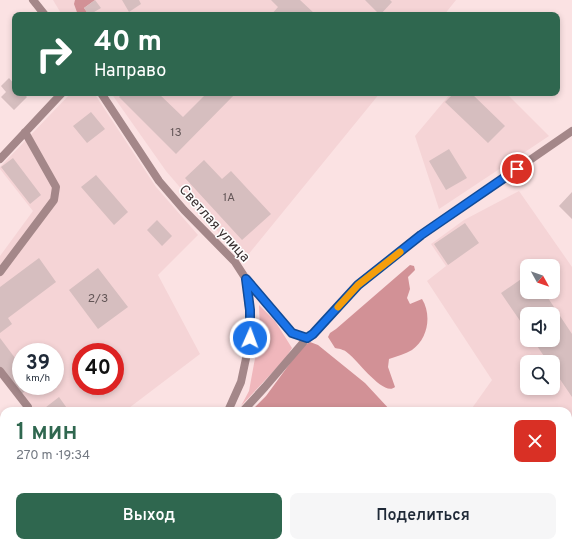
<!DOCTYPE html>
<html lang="ru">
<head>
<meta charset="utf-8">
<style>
	:root { --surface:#fff; --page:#f6f6f7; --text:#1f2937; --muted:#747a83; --accent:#2f674f }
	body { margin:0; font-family:Overpass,sans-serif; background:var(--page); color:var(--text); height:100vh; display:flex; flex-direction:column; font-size:15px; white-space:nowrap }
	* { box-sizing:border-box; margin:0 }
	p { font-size:13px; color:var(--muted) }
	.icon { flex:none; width:22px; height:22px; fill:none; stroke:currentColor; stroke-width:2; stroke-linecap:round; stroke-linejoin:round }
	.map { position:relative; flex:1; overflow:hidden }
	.sheet { position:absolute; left:0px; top:407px; width:572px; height:140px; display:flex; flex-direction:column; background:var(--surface); border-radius:12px 12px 0 0; box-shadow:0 2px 6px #0003 }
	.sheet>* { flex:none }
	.top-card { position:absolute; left:12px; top:12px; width:548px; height:84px; border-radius:8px; box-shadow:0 2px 6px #0003; background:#2f674f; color:#fff; overflow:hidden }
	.needle { width:26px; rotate:130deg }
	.tools { position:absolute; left:520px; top:259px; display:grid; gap:8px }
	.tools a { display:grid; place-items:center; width:40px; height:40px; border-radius:8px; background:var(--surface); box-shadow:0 2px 6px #0003; font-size:20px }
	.speed { position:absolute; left:12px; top:343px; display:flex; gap:8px; font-size:20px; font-weight:700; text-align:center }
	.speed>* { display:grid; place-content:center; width:52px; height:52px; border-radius:50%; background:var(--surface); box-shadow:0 2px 6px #0003; line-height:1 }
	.speed small { font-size:10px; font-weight:400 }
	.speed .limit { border:6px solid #d22; background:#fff; color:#111 }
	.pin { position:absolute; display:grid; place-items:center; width:34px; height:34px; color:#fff; margin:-17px; border:2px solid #fff; border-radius:50%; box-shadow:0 1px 4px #0007 }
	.me { position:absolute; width:44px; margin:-22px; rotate:2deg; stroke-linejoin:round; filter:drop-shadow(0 0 3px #0008) }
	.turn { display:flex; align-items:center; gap:14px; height:84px; padding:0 16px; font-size:18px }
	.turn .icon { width:52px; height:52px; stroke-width:2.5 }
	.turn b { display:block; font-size:28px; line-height:34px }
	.round { display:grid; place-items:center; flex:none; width:42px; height:42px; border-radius:8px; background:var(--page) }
	.head { display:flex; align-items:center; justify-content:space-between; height:68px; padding:0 16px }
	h1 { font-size:24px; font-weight:600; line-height:30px; color:var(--accent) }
	.button { display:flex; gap:8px; margin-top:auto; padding:8px 16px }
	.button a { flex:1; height:46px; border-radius:8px; background:var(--accent); color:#fff; font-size:16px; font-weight:600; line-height:46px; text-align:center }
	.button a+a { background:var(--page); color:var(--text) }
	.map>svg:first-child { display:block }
	.built { fill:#f5d4d6; fill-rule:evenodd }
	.green { fill:#f0b7bc }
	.forest { fill:#d29196 }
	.building { fill:#d6bebf }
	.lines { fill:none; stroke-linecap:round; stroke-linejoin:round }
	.minor { stroke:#a48789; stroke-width:8 }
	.tertiary { stroke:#a48789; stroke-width:8 }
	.route-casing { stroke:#114b97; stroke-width:10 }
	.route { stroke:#1a73e8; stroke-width:7 }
	.slow { stroke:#f59e0b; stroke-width:7 }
	.labels { text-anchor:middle; stroke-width:3; stroke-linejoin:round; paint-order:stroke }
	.number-label { font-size:12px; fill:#625556 }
	.street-label { font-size:14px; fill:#3c3233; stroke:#fff }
</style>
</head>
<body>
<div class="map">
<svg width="572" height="547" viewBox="0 0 572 547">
	<rect width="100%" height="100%" fill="#fbe2e3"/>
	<!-- built -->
	<path class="built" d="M53,0H456L444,15H62Z
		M71,93H94L156,187L198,235L158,275L200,354L125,411H27L0,376V256L33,211L0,169V167ZM21,352H55V386H21ZM81,352H115V386H81Z
		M111,93H380L243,261L166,171Z
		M451,93H506L549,136L439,209L415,136Z
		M519,191L572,267V472L568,474V411H470L492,380L427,281L446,266L431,244L464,220ZM527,266H553V292H527ZM527,314H553V340H527ZM527,362H553V388H527Z
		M116,543H385L388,547H112Z"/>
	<!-- green -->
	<path class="green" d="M259,305L275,321L292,348L285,359L241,406L249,391L260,331Z"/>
	<!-- forest -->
	<path class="forest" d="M75,0H95L84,8L89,15H78L74,4Z
		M410,265L414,266L415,270L408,277L410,289L407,298L410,304L422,299C432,315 428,339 412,350C405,354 397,356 389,359L388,367L395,387C384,397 358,361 349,354C345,350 341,349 335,348L328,337L330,333L336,329Z
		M310,342L318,345L365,383L391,411H251L266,396L302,347Z
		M385,543H447L444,547H388Z
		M493,543H531L532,547H497Z"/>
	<!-- building -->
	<path class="building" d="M95,0L101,8L89,15L84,8Z
		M122,0H139L141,4L129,12Z
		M271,0H300L315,14L271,15L278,7Z
		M365,0H390L392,2L380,15Z
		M9,78L15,85V93H23L27,97L14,110L1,97L6,92L1,86Z
		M123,93H158L183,117L207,93H236L176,154L119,97Z
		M454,93H471L505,126L488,143L445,102Z
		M91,112L105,129L87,143L73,126Z
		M449,149L467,178L446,190L429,161Z
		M13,158L41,195L30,204L1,167Z
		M204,160L222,179L231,171L271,214L242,240L185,178Z
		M96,175L128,212L114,225L81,187Z
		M572,192V219L559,206Z
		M157,220L172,236L162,246L147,230Z
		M465,223L479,243L448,265L434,244Z
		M39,258L56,282L8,318L12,324L0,333V287Z
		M98,268L128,307L98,329L69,290Z
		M527,275V292H544L572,334V397L553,369V362H548L533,340H553V314H527V331L501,293Z
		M0,338L21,366V386H32L20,395L0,369Z
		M59,397L69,411H41Z
		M0,471L4,475V479L0,483Z
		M126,543H181L177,547H122Z"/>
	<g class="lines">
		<!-- minor -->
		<path class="minor" d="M0,159L62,93
			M0,272L54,200L56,187L25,132
			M246,279L292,333L307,338L313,335L358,285L421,235L572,131
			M0,371L28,407L25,411
			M243,411L265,387L307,338
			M0,439L4,435"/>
		<!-- tertiary -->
		<path class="tertiary" d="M33,0L45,15
			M101,93L159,181L184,210L235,262L246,279L251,326L248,349L241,382L228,411
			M99,547L103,543"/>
	</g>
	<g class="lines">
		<!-- route casing -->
		<g class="route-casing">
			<path id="route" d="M250,338V310L246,279L292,333L307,338L313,334L358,285L421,235L517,169"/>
		</g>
		<!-- route -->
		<use href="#route" class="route"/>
		<!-- slow -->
		<path class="slow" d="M338,307L358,285L400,252"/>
	</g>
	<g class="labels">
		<!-- number labels -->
		<g class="number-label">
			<text x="176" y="136">13</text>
			<text x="229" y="201">1А</text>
			<text x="98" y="302">2/3</text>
		</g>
		<!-- street labels -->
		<g class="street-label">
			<text transform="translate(215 223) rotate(48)" y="5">Светлая улица</text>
		</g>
	</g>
</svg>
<div class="tools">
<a><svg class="needle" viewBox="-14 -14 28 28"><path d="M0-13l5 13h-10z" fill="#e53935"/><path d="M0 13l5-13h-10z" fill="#747a83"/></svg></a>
<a><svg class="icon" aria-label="sound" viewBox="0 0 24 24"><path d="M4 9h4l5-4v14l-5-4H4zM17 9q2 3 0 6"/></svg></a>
<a><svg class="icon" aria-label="search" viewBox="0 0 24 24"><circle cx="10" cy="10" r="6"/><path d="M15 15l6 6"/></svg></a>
</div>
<div class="speed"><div>39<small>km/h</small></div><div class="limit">40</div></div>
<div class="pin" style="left:517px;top:169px;background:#d93025"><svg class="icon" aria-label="arrive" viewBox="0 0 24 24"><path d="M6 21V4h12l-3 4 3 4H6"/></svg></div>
<svg class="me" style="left:250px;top:338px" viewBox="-20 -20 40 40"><circle r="17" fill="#1a73e8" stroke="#fff" stroke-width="3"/><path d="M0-11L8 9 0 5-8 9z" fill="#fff"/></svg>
<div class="top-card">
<div class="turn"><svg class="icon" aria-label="right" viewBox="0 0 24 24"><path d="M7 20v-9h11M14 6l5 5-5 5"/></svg><div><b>40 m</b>Направо</div></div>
</div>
<section class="sheet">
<div class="head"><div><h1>1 мин</h1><p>270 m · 19:34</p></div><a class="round" style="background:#d93025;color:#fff"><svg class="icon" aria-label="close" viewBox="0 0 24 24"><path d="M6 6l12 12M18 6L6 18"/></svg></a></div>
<div class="button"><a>Выход</a><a>Поделиться</a></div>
</section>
</div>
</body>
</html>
